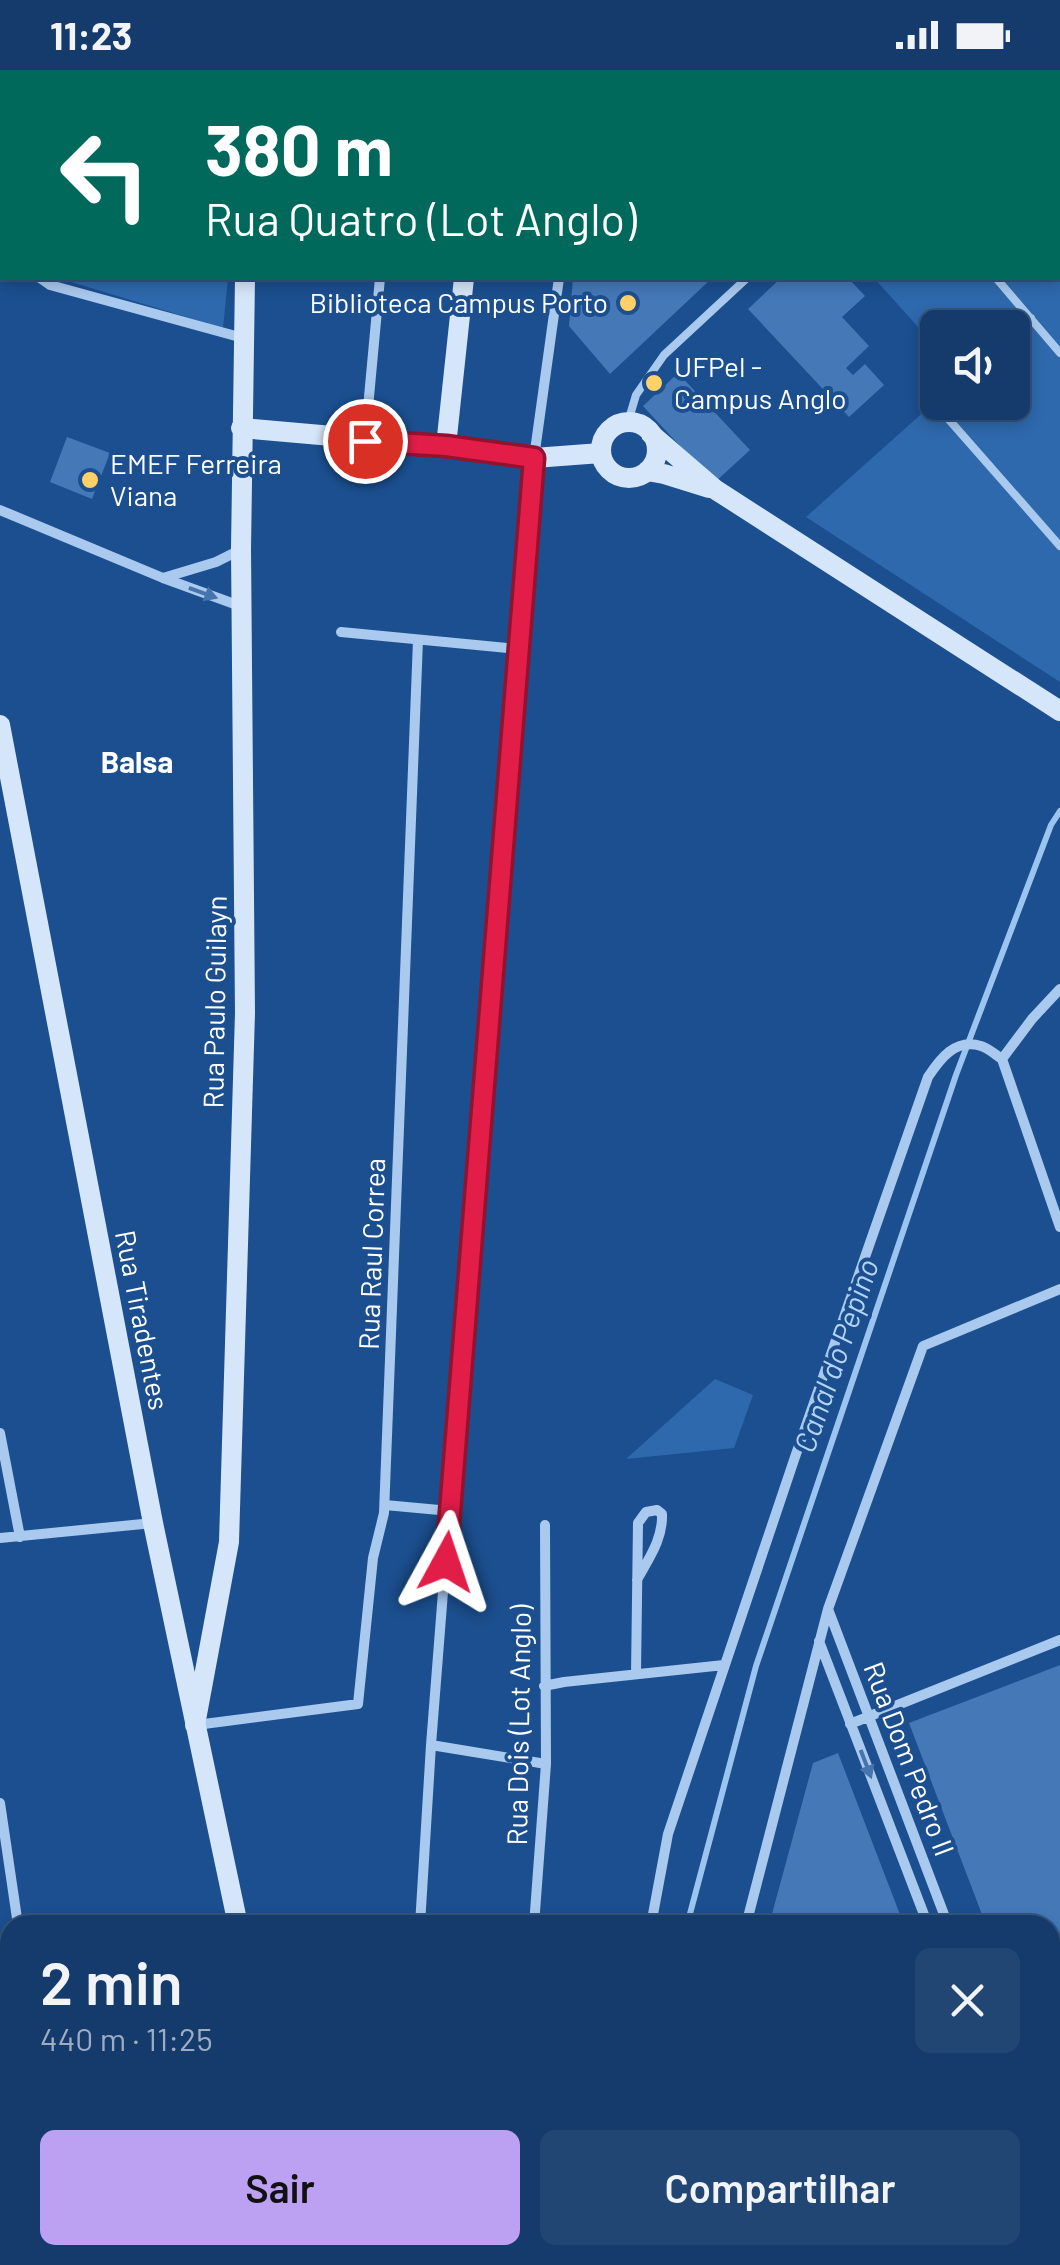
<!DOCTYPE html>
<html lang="pt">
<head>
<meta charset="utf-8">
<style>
	:root { --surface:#143b6b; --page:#214673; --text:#f1f3f6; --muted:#9dadc1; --line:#33557e; --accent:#bca0f2 }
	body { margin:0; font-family:Barlow,sans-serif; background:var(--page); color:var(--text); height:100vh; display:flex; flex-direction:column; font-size:38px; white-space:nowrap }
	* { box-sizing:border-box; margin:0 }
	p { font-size:32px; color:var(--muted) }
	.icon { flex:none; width:55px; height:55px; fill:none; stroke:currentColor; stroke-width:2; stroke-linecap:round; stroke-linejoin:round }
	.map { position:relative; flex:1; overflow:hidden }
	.drawer { position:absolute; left:0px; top:1845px; width:1060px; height:350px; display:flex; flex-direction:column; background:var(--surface); border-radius:30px 30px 0 0; box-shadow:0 5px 15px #0003,0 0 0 2px var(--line) }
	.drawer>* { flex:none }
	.hud { position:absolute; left:0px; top:0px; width:1060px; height:210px; box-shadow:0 5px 15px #0003,0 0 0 2px var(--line); background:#00695c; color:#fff; overflow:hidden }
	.buttons { position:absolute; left:920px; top:240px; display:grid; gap:20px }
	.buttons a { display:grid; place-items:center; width:110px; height:110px; border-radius:15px; background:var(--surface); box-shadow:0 5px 15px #0003,0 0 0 2px var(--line); font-size:50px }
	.pin { position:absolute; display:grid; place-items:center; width:85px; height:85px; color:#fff; margin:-42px; border:5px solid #fff; border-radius:50%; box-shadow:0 2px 10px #0007 }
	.me { position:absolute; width:110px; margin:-55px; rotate:5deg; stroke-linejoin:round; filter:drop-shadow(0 0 8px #0008) }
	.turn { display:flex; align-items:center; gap:35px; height:210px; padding:0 40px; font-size:45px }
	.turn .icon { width:130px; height:130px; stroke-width:2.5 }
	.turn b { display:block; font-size:70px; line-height:85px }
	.round { display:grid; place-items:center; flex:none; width:105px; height:105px; border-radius:15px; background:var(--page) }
	.overview { display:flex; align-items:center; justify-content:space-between; height:170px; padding:0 40px }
	h1 { font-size:60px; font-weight:600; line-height:75px }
	.button { display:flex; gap:20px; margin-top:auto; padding:20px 40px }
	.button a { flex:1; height:115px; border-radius:15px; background:var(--accent); color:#111; font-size:40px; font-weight:600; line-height:115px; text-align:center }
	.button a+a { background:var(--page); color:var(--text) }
	.status { display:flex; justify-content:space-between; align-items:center; height:70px; padding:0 50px; background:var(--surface); direction:ltr }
	.status svg { height:28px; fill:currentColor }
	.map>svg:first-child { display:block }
	.green { fill:#2e69ad }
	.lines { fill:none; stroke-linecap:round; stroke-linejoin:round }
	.stream { stroke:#9cc4f0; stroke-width:6 }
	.building { fill:#4478b7 }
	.lane { stroke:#a9c9ee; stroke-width:8 }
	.street { stroke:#a9c9ee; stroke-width:10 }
	.secondary { stroke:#d6e6fa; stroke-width:20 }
	.oneway { fill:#4674ac }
	.route-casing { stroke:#92132f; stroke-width:25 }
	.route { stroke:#e11d48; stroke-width:18 }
	.poi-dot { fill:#ffd166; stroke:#1b4f8f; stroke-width:4 }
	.labels { text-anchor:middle; stroke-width:8; stroke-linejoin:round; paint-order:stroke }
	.poi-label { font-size:28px; fill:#fff; stroke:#1b4f8f; text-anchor:start }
	.street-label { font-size:28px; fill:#fff; stroke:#1b4f8f }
	.neighbourhood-label { font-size:30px; font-weight:bold; fill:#fff; stroke:#1b4f8f }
	.water-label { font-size:30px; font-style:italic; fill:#b5d3f5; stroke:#1b4f8f }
</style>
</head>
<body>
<div class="status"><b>11:23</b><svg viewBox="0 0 49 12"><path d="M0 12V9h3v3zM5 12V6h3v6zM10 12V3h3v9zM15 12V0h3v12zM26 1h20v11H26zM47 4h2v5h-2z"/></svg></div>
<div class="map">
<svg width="1060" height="2195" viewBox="0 0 1060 2195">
	<rect width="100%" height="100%" fill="#1b4f8f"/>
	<!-- green -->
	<path class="green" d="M979,0H1060V612L806,447L937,330L938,332H1012V258H938L937,278L874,208H1058V2H976Z
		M58,208H228L223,258Z
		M715,1309L753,1325L734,1378L626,1389Z
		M1060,2012V2107L1059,2108L1050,2085V2016Z"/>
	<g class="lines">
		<!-- stream -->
		<path class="stream" d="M687,1855L756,1596L956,1005L1051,755L1060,741
			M622,2195L624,2185"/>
	</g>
	<!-- building -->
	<path class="building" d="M573,208H707L710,210L610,304L569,256Z
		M781,208H848L865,226L842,247L869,276L846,298L853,305L865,294L884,315L849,347L748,239Z
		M678,303L750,380L714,413L643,336Z
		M67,367L110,383L92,429L50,412Z
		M1060,1595V1877L1050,1881V1855H986L909,1653Z
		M838,1683L904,1855H769L813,1693Z
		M681,2185H1031L1035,2195H678Z"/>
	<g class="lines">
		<!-- lane -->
		<path class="lane" d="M679,2V0
			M964,2L966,0
			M996,208L1060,283
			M1012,265L1031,248
			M940,332L937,336L1060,476
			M628,352L636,325L664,285L747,208"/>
		<!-- street -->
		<path class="street" d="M73,0L74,2
			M133,0L134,2
			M179,0V2
			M372,0V2
			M588,2V0
			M40,208L50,215L243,268
			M365,370L380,208
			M0,440L163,508L240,536
			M163,508L216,492L240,480
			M341,562L517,579
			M1002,989L1060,1157
			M1002,989L1032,949L1060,919
			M0,1363L20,1467
			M385,1435L450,1441
			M0,1468L153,1453
			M828,1539L948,1855
			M819,1571L928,1855
			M636,1604L638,1453L646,1442L657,1440L662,1444C663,1469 649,1488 637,1510
			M544,1616L564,1612L724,1595
			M850,1654L1060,1570
			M196,1655L358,1634L373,1488L384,1443L418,570
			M431,1675L546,1694
			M0,1733L18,1855
			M420,1855L431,1675L517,579L534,388L559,208
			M534,1855L546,1694L545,1455
			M651,1855L668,1764L795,1387L928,1007C940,989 955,968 981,976C988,978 996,985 1002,989
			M746,1855L828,1539L923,1276L1060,1219
			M1050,1892L1060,1888
			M0,1941L10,1947
			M0,2044L10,2029
			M1050,2121L1060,2147
			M1050,2170L1060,2195
			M148,2185L158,2195
			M201,2185L203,2195
			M393,2195L394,2185
			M513,2195L514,2185
			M582,2195L585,2185
			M659,2195L662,2185"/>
		<!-- secondary -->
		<path class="secondary" d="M244,0V2
			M478,2V0
			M601 380a28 28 0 1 1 56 0a28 28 0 1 1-56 0Z
			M241,358L446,376L534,388L601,383
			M651,364L716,420L1060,641
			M446,376L464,208
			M647,401L664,404L709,418
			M0,655L153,1453L238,1855
			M195,1655L229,1472L245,943L241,479L245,208
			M314,2185L317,2195"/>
	</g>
	<!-- one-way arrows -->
	<defs><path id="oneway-solid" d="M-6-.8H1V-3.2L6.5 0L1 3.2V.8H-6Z" transform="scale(2.5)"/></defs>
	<g class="oneway">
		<use href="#oneway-solid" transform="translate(203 523) rotate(20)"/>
		<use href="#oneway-solid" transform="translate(866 1694) rotate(69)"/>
	</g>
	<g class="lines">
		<!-- route casing -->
		<g class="route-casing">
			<path id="route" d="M365,371L446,376L534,388L446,1492"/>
		</g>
		<!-- route -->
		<use href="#route" class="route"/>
	</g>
	<!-- markers -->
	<g class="poi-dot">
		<circle cx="628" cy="233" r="10"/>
		<circle cx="654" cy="313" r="10"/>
		<circle cx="90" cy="410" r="10"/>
	</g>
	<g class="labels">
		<!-- poi labels -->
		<g class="poi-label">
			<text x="608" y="243" text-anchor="end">Biblioteca Campus Porto</text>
			<text x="674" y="307">UFPel -<tspan x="674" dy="32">Campus Anglo</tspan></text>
			<text x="110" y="404">EMEF Ferreira<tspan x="110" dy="32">Viana</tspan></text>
		</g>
		<!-- street labels -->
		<g class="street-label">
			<text transform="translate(215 932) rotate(-89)" y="10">Rua Paulo Guilayn</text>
			<text transform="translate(372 1184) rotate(-88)" y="10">Rua Raul Correa</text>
			<text transform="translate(142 1250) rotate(79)" y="10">Rua Tiradentes</text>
			<text transform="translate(519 1655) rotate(-89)" y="10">Rua Dois (Lot Anglo)</text>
			<text transform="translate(909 1689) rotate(69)" y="10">Rua Dom Pedro II</text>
		</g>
		<!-- neighbourhood labels -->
		<g class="neighbourhood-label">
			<text x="137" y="703">Balsa</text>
		</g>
		<!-- water labels -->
		<g class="water-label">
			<text transform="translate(837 1286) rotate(-71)" y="10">Canal do Pepino</text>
		</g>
	</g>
</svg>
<div class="buttons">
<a><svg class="icon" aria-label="sound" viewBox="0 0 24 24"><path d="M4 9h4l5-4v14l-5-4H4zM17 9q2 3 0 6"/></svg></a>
</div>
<div class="pin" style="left:365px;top:371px;background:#d93025"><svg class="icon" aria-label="arrive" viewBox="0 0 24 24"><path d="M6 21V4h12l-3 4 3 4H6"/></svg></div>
<svg class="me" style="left:446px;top:1492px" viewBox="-20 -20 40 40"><path d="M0-17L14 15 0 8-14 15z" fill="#e11d48" stroke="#fff" stroke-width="4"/></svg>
<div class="hud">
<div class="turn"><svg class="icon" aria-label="left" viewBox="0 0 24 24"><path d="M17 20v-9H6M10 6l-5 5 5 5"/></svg><div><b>380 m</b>Rua Quatro (Lot Anglo)</div></div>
</div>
<section class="drawer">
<div class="overview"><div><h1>2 min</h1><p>440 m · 11:25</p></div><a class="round"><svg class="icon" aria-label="close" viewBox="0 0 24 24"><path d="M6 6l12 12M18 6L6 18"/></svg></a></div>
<div class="button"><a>Sair</a><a>Compartilhar</a></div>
</section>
</div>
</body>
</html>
